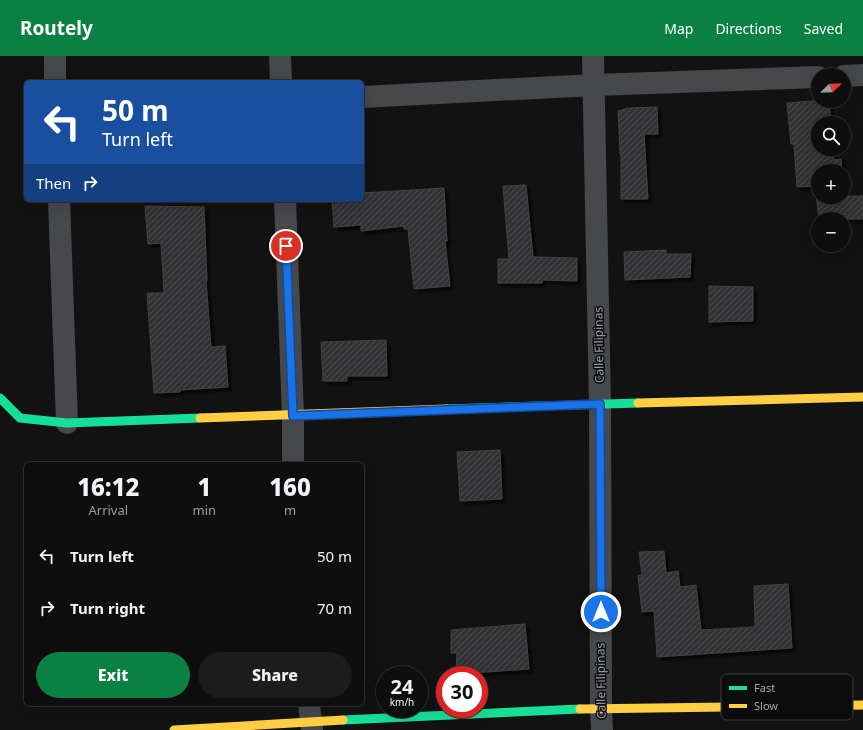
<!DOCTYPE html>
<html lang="en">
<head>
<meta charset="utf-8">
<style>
	:root { --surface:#0e0e0e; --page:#1c1c1c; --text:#f1f3f6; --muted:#9b9c9e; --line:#2e2e2e; --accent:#0b8043 }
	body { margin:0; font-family:"Noto Sans",sans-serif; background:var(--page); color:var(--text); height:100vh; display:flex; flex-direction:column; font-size:15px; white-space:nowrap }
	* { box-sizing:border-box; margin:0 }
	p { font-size:13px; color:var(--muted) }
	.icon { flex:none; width:22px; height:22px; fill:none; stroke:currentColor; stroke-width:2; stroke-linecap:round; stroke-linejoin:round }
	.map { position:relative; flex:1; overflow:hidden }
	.sheet { position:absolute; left:24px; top:406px; width:340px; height:244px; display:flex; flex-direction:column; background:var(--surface); border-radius:6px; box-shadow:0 4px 16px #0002,0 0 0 1px var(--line) }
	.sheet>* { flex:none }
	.guide { position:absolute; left:24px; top:24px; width:340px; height:122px; border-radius:6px; box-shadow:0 4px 16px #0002,0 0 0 1px var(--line); background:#1a4fa0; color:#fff; overflow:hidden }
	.needle { width:26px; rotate:67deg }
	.controls { position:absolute; left:811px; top:12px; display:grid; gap:8px }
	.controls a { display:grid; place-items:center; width:40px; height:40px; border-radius:50%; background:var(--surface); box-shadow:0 4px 16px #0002,0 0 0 1px var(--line); font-size:20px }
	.speed { position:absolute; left:376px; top:610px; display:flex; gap:8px; font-size:20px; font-weight:700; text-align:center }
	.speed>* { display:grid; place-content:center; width:52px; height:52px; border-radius:50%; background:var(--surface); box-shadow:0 4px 16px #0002,0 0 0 1px var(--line); line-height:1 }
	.speed small { font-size:10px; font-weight:400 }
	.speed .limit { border:6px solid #d22; background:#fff; color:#111 }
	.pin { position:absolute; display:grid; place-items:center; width:34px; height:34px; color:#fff; margin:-17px; border:2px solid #fff; border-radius:50%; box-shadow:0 1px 4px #0007 }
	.me { position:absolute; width:44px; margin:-22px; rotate:0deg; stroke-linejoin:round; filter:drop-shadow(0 0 3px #0008) }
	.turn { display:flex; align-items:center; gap:14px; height:84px; padding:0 12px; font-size:18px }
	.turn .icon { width:52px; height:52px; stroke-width:2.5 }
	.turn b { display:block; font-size:28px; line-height:34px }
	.then { display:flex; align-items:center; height:38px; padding:0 12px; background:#0003; gap:8px; font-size:15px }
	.eta { display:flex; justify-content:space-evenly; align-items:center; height:68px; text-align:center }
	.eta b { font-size:24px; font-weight:800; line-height:28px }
	.action { display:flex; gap:8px; margin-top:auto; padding:8px 12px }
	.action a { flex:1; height:46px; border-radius:24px; background:var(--accent); color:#fff; font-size:16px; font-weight:800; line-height:46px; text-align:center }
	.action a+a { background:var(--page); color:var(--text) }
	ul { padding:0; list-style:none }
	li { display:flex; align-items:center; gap:12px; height:52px; padding:0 12px }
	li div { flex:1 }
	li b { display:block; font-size:15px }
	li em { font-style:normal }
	header { display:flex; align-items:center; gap:24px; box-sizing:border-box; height:56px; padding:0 20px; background:var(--accent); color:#fff }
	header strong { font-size:19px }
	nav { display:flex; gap:22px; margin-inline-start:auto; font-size:14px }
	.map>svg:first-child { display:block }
	.building { fill:url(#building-hatch); stroke:#414245; filter:url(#shadow) }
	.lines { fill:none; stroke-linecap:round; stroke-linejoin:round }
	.street { stroke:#46484b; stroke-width:22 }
	.fast { stroke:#16e098; stroke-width:9 }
	.slow { stroke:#ffcf43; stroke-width:9 }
	.route-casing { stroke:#114b97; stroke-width:10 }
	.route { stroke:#1a73e8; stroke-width:7 }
	.labels { text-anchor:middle; stroke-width:3; stroke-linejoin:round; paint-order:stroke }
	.street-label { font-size:12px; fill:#a4a9b2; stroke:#0c0c0d }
	.key { fill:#0c0c0d; stroke:#3a3b3f; stroke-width:1 }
	.key-label { font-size:11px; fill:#a4a9b2 }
</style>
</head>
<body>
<header>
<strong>Routely</strong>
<nav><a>Map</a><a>Directions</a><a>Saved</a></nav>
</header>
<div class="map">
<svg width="863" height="674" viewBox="0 0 863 674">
	<defs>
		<pattern id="building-hatch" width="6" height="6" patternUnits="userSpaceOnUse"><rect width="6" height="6" fill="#323234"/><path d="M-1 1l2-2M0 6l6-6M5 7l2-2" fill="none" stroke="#4d4d4f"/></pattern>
		<filter id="shadow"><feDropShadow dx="3.5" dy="3.5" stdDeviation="1" flood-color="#0009"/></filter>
	</defs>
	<rect width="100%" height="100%" fill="#121212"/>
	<!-- building -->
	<path class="building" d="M811,45H829L831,67H818V93H833L834,104L841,103L842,115H818V141H844V138V140H863V163H819L815,130L797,131L794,88H791L787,47Z
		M657,51L658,78H644L648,143H621V98H620L618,55L628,52Z
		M526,129L533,201L577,202V225L542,224V227H498V203H509L503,130Z
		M444,132L446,168L447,185H445L450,230L414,233L408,173H404V170L361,175V169L334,171L332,144H362V137Z
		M145,150L204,151L207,225H206L211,291L225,290L228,331L180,334V336L154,337L147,237H164L161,187L148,188Z
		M666,194V198H691L690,221L625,224L624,196Z
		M709,230L753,231V265L709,266Z
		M386,284L387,320H347V325H323L321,286Z
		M500,394L502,443L460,445L457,396Z
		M664,495L666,517L678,515L680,531L696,529L701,574L755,571L754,530L788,528L792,592L657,601L654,555L642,556L638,520L642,519L639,496Z
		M525,568L529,613L456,618L457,597H451V574Z"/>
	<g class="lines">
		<!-- street -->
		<path class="street" d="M55,0V26
			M280,0L281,26
			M593,0L600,348L601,652L602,674
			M844,20L863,19
			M362,41L594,29L818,21
			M59,144L67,367
			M285,144L293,360V408
			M309,648L312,674"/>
		<!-- fast -->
		<path class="fast" d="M0,342L20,362L67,367L200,362
			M446,353L638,347
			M343,664L580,653"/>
		<!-- slow -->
		<path class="slow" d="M638,347L863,341
			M200,362L446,353
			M580,653L863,649
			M174,674L343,664"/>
	</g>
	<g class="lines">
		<!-- route casing -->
		<g class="route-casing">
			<path id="route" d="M286,190L293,360L600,348L601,556"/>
		</g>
		<!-- route -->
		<use href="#route" class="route"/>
	</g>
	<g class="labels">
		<!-- street labels -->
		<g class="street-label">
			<text transform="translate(599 289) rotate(-91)" y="4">Calle Filipinas</text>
			<text transform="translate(601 625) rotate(-91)" y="4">Calle Filipinas</text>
		</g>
	</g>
	<!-- legend -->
	<rect x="721" y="618" width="132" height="46" rx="6" class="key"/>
	<rect x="729" y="630" width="18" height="4" fill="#16e098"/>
	<rect x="729" y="648" width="18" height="4" fill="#ffcf43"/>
	<g class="key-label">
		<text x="754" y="636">Fast</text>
		<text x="754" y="654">Slow</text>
	</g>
</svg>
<div class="controls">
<a><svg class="needle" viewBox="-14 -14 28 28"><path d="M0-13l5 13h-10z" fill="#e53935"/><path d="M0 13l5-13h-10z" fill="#9b9c9e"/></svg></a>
<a><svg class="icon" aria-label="search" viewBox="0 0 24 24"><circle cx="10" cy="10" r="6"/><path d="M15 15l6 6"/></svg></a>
<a>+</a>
<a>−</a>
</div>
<div class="speed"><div>24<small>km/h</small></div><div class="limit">30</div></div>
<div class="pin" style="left:286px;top:190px;background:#d93025"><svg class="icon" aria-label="arrive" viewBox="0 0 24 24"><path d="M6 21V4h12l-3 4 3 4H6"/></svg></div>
<svg class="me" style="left:601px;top:556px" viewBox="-20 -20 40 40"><circle r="17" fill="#1a73e8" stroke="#fff" stroke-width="3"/><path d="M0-11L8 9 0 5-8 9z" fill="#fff"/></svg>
<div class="guide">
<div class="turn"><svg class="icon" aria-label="left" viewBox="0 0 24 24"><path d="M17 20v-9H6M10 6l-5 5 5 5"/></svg><div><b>50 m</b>Turn left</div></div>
<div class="then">Then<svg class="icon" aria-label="right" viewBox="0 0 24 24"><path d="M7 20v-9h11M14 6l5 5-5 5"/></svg></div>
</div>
<section class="sheet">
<div class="eta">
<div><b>16:12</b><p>Arrival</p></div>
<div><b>1</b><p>min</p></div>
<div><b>160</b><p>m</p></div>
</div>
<ul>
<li><svg class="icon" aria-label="left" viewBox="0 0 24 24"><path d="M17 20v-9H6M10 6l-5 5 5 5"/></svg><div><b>Turn left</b></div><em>50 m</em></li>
<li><svg class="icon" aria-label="right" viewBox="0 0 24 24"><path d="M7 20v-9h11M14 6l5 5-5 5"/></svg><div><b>Turn right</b></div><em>70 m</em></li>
</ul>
<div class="action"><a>Exit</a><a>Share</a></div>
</section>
</div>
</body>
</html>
